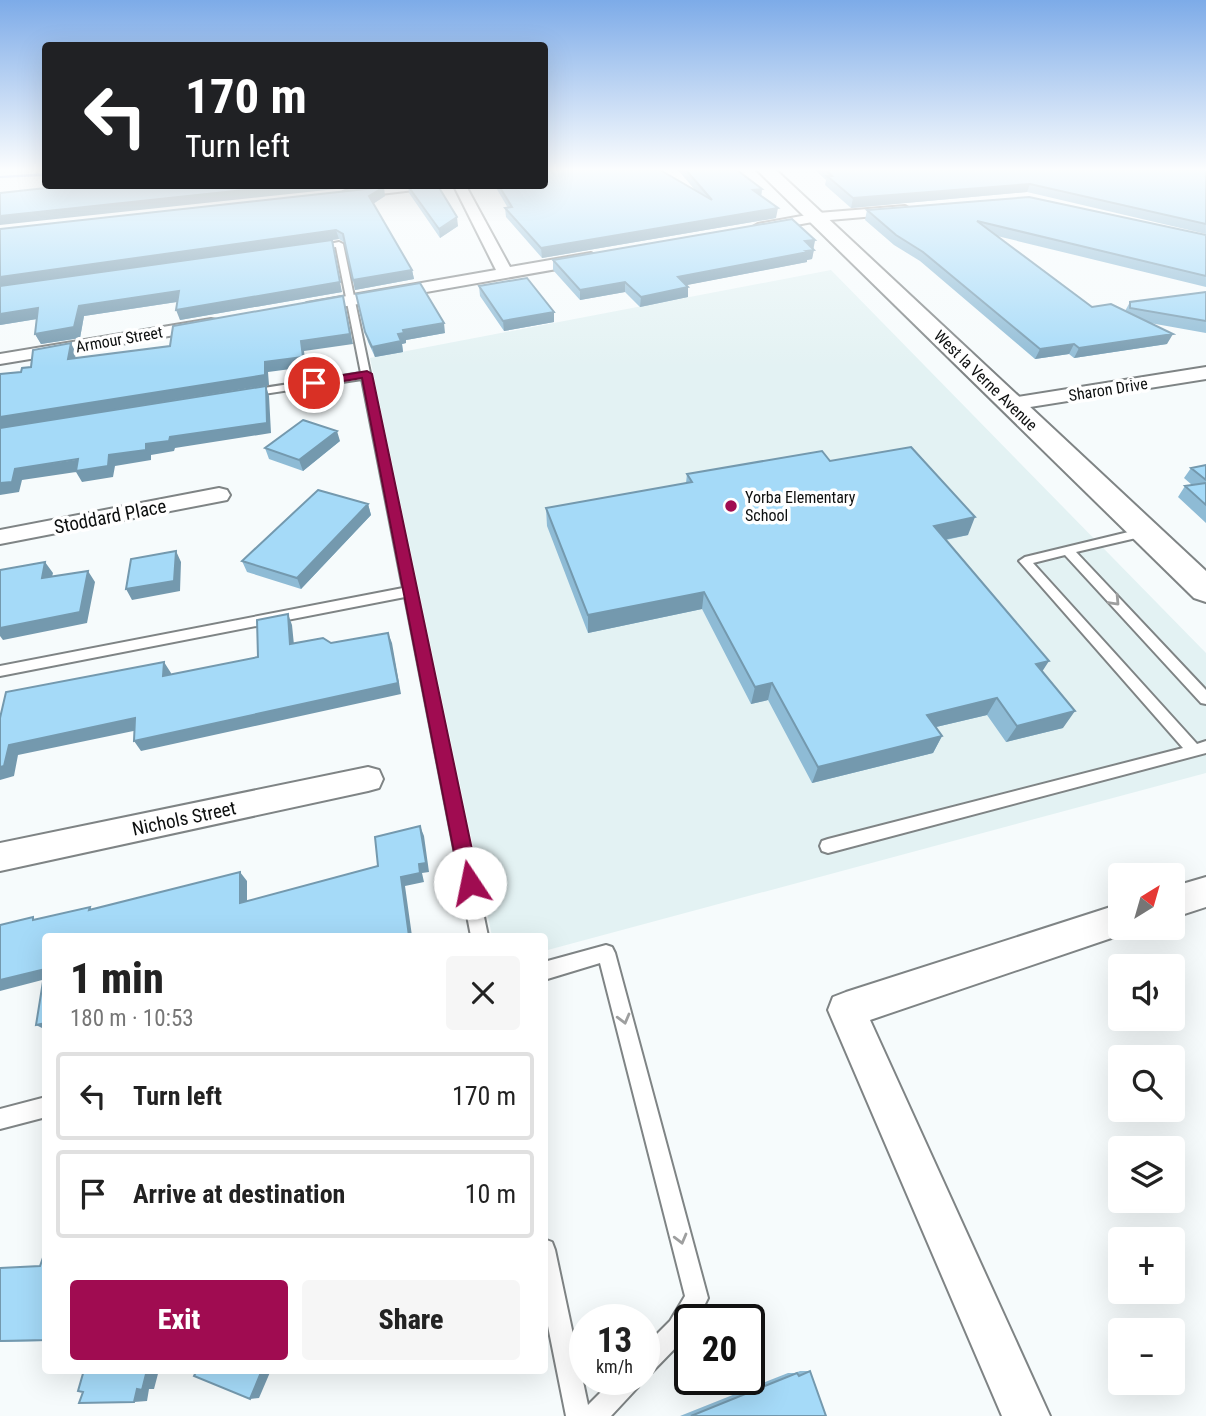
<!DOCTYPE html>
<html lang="en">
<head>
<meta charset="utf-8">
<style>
	:root { --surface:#fff; --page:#f6f6f6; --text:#222; --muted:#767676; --line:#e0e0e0; --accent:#a00c51 }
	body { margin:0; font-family:"Roboto Condensed",sans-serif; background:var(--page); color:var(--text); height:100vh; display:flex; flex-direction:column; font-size:26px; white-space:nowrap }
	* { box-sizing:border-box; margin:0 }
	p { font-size:23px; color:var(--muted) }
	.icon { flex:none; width:38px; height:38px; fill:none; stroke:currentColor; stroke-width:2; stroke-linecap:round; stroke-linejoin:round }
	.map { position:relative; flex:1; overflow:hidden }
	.side { position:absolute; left:42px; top:933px; width:506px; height:441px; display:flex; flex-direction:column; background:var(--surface); border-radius:7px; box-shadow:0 7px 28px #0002 }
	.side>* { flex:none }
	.top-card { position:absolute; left:42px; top:42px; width:506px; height:147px; border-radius:7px; box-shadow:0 7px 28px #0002; background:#202124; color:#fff; overflow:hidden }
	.needle { width:46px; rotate:37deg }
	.buttons { position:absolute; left:1108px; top:863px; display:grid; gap:14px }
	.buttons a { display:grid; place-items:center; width:77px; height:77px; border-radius:7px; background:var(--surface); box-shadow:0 7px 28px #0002; font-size:35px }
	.speed { position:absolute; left:569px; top:1304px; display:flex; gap:14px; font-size:35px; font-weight:700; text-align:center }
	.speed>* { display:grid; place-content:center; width:91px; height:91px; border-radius:50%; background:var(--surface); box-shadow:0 7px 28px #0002; line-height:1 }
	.speed small { font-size:18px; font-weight:400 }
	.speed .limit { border:4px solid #111; border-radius:10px; background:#fff; color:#111 }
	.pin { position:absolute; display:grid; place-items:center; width:60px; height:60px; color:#fff; margin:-30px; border:4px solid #fff; border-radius:50%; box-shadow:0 2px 7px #0007 }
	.me { position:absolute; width:77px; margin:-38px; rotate:349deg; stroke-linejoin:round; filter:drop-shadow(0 0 5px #0008) }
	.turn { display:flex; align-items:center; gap:24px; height:147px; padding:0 28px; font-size:32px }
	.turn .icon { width:91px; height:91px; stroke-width:2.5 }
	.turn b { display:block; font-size:49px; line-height:60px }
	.round { display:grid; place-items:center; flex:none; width:74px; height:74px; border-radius:7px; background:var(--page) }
	.overview { display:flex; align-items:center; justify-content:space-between; height:119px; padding:0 28px }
	h1 { font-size:42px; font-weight:800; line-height:52px }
	.button { display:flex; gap:14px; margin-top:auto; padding:14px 28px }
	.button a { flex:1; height:80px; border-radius:7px; background:var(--accent); color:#fff; font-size:28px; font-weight:800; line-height:80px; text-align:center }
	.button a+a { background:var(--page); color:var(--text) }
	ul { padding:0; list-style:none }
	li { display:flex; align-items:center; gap:21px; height:88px; margin:0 14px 10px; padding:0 14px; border:4px solid var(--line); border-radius:7px }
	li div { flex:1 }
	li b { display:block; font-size:26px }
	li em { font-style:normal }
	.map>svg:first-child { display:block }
	.built { fill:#e3f2f3 }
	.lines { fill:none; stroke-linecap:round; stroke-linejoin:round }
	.stream { fill:#7c9de7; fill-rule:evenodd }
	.lane-casing { stroke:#7f8485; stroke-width:4 }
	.street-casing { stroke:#7f8485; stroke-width:4 }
	.secondary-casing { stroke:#7f8485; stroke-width:4 }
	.lane { fill:#fff; fill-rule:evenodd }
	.street { fill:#fff; fill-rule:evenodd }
	.secondary { fill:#fff; fill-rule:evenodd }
	.wall { fill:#8ebbd5 }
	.shaded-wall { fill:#7499ae }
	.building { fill:#a5daf8; stroke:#7499ae; stroke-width:2 }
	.oneway { stroke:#9e9f9f }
	.route { fill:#a00c51; stroke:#680835; stroke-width:2 }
	.poi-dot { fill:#a00c51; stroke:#fff; stroke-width:2.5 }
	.labels { text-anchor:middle; stroke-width:7; stroke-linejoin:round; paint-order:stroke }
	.far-street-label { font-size:16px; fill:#0d0f0f; stroke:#fff }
	.far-poi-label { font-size:16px; fill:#0d0f0f; stroke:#fff; text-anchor:start }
	.street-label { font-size:19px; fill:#0d0f0f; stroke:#fff }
</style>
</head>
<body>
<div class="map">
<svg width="1206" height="1416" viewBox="0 0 1206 1416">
	<rect width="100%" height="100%" fill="#f6fbfc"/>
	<!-- built -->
	<path class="built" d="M831,270L1206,653V773L544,951V936H492L370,358Z"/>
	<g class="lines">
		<!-- stream -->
		<path class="stream" d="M46,173V176L0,178V176Z"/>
		<!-- lane casing -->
		<g class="lane-casing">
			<path id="lane" d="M339,242L343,244L488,936H471L405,597L0,676V666L403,588L362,379L250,396L245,393L250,390L361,373L336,247L313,250L309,248Z
				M1145,528L1149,529V535L1076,552L1206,690V704L1201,703L1065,555L1033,563L1197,744L1206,741V753L828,853L822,851L820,846L822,841L828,839L1183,748L1019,561L1025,557Z
				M606,945L612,947L615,953L708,1298L697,1320H690V1331L686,1337L652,1372L644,1376V1347L670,1321L685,1296L600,963L544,980V962Z
				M46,1097V1117L0,1129V1109Z
				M544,1239L552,1242L555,1250L588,1405L614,1379H642L638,1387L611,1416H566L544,1306Z"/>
		</g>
		<!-- street casing -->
		<g class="street-casing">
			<path id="street" d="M384,186H421L414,190L347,198L340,194L347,190Z
				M454,186H466L510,267L591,253L599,258L591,263L307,313L301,312L299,308L307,303L496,270Z
				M905,206L912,210L910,213L818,221L758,232L751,228L758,224L818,213Z
				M211,319L217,320L220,324L217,328L0,364V354Z
				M1206,367V379L1011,410L1001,404L1011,398Z
				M219,488L227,490L230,495L227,500L0,544V530Z
				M368,767L379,770L383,779L379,788L368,791L0,871V843Z
				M1206,877V907L1172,918V887Z
				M1120,904V928H1134L1132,931L870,1020L1050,1416H1002L828,1010L833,997L846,992Z"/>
		</g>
		<!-- secondary casing -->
		<g class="secondary-casing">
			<path id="secondary" d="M757,170H776L1206,571V602L1194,598Z"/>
		</g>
		<!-- lane -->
		<use href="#lane" class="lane"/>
		<!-- street -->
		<use href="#street" class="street"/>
		<!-- secondary -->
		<use href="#secondary" class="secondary"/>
	</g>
	<!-- wall -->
	<path class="wall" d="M678,170H737L762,189L761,196L776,218L542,258L506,217L505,208H508L495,186H544L695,190Z
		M815,170H1206V234L1027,192L851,208L825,185L826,180Z
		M408,186L458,226L440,238L409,193Z
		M385,196L373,204L412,270L414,279L355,290L345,243L339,239L310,243L342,292L180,320L177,302L84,316L80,338L41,344L35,334L37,319L0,325V229Z
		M867,210L1206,235V287L997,236L1092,307L1125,311L1130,302L1206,292V333L1150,323L1167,344L1074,358L1069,354L1035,359L920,261L894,245L865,220Z
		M815,240L812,259L807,260V262L686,285L688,297L640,307L625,292L580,300L553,270V260Z
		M479,286L554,312V322L504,331L480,296Z
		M356,294L445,333L406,340V343L402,344L403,352L375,357L368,342Z
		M340,441L303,471L269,459L265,448Z
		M830,461L968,535L946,540L1042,671L1063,728L1006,742L987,715L936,727L942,736L933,753L812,783L768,700L751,704L702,609L588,633L547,526L546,508L686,483L687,474Z
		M1206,465V523L1178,497L1185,486L1192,485L1184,478L1191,468Z
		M368,504L371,515L301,589L247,572L242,561Z
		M46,1249V1341L0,1342V1268L40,1266Z
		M800,1371H810L826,1416H680L788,1373H795Z"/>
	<!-- shaded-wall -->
	<path class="shaded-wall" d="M1030,184L1027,192L851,208L853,198Z
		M281,186H364L0,225V216Z
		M384,187L385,196L371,205L369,196Z
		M762,189L761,197L753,190Z
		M778,208L776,218L542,258L541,248Z
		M457,217L458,226L440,238L439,229Z
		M336,230L339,239L0,287V277Z
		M332,240L342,292L180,320L176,310Z
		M815,240L813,249L805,241Z
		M814,250L812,259L807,260V262L677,287L678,277Z
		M412,270L414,279L355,290L353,280Z
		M625,282V292L580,300V290Z
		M688,287V297L640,307L641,297Z
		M179,291L183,301L84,316L80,338L41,344L35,334L79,306Z
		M345,306L353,344L304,351L306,367L268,372L269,385L0,428V417L265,362L301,341Z
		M38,308L43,318L0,325V314Z
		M554,312V322L504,331L503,321Z
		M444,323L445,333L406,340V343L402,344L403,352L375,357L372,347L398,334L403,330Z
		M1173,334L1167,344L1074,358L1079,348Z
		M71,343L76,353L73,370L68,359Z
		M1074,344L1069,354L1035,359L1040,349Z
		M266,386L269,396L271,433L175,448L174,451L151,455V460L115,466L113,477L82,482L76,472L22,480L19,492L0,495V483L15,469L109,455L170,437Z
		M337,431L340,441L303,471L299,460Z
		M368,504L371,515L301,589L297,578Z
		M975,517L968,535L927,543L934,526Z
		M176,551L181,562L180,591L132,600L126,589Z
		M45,562L53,573L49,589L42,578Z
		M88,571L95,582L87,623L3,640L0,636V622Z
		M704,592L702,609L588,633V615Z
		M288,614L292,625L295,655L290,644Z
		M388,633L392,643L401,694L141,751L134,741Z
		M1049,661L1038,678L1036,664Z
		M164,662L171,673L170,687L163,676Z
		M772,683L768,700L751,704L755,687Z
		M997,698L987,715L919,731L927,715Z
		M1075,711L1063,728L1006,742L1017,726Z
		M135,718L143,729L18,755L14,776L0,780V767L9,745Z
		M942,736L933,753L812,783L818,767Z
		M420,826L424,836L429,872L422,873L424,882L405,886L412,936H409L401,877L419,864Z
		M240,872L247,881V911L240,903Z
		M45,969L46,979L0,991V980Z
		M46,1023V1030L36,1025Z
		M147,1370H159L154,1389H149L147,1401L134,1402L137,1389Z
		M262,1370H271L259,1398L250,1399Z"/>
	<!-- building -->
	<path class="building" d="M544,170H660L712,200L686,170H737L762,189L753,190L778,208L541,248L505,208L512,207L499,186H544Z
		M826,170H1206V224L1030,184L853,198L827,176H832Z
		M64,186H281L0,216V193Z
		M408,186H438L457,217L439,229Z
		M384,187L369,196L412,270L353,280L343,234L336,230L0,277V229Z
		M1029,197L1206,235V276L977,221L1092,307L1111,304L1173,334L1079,348L1074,344L1040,349L923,252L896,235L867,210Z
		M792,219L815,240L805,241L814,250L806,251L808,252L678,277L688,287L641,297L625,282L580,290L553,260Z
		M332,240L340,282L176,310L179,291L79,306L74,327L35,334L38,308L0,314V286Z
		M527,278L554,312L503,321L479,286Z
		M420,283L444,323L403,330L404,333L398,334L401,341L372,347L365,332L356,294Z
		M1206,292V321L1130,308V302Z
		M343,296L350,334L301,341L303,357L265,362V375L0,417V374L21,372L22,368L31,367L33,350L71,343L68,359L170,346L173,326Z
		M266,386L267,423L170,437L169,441L146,444V450L109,455L108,466L76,471L78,459L15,469L12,482L0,483V428Z
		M303,420L337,431L299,460L265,448Z
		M911,447L975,517L934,526L1049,661L1036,664L1075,711L1017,726L997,698L927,715L942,736L818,767L772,683L755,687L704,592L588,615L546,508L692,482L687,474L822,451L830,461Z
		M1206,465V480L1191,468Z
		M1206,483V505L1185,486Z
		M318,490L368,504L297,578L242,561Z
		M176,551L174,581L126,589L131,559Z
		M45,562L42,578L88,571L80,612L0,628V570Z
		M288,614L290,644L323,638L331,643L388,633L398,683L134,741L135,718L9,745L4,766L0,767V718L6,692L164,662L163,676L258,657L257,620Z
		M420,826L426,863L419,864L420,873L401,877L409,936H46V1023L36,1025L45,969L0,980V925L33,917V920L90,907L89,910L240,872V903L378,866L375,837Z
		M46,1249V1340L0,1341V1268L40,1266Z
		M84,1370H147L142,1390L137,1389L134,1402L79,1403L83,1392L78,1391Z
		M197,1370H262L250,1399L194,1376Z
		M810,1371L826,1416H691L797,1373L799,1376Z"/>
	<!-- one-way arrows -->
	<defs><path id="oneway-chevron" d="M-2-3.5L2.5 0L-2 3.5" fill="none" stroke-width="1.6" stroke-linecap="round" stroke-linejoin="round" transform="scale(1.75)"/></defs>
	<g class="oneway">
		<use href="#oneway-chevron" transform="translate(1115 601) rotate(47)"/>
		<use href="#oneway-chevron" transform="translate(624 1019) rotate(75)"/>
		<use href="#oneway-chevron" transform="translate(681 1239) rotate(75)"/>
	</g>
	<!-- sky -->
	<linearGradient id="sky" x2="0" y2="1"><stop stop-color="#7dabe8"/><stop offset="0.46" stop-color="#fbfdfe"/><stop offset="1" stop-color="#fbfdfe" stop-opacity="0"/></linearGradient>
	<rect width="1206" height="368" fill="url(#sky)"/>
	<!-- route -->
	<path class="route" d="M367,371L372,374L479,883L476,889L470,892L463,889L460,883L362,378L314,386L309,383L314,380Z"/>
	<!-- markers -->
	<circle class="poi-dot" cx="731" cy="506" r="7"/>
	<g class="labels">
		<!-- far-street labels -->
		<g class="far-street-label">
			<text transform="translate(119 339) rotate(-10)" y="6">Armour Street</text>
			<text transform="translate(986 380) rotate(44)" y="6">West la Verne Avenue</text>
			<text transform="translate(1108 389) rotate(-9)" y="6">Sharon Drive</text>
		</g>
		<!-- far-poi labels -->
		<g class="far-poi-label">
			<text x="745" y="503">Yorba Elementary<tspan x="745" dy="18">School</tspan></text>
		</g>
		<!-- street labels -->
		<g class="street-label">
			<text transform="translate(110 516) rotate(-11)" y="7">Stoddard Place</text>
			<text transform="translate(184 818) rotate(-12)" y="7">Nichols Street</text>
		</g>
	</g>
</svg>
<div class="buttons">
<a><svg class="needle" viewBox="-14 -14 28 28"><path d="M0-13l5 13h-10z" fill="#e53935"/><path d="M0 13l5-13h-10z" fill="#767676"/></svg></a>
<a><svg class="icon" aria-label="sound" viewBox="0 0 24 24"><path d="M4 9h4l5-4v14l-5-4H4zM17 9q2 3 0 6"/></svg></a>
<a><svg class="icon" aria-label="search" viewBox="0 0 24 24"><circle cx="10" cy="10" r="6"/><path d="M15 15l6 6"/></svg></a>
<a><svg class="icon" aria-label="layers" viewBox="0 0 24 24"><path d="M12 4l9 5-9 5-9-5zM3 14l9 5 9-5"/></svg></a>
<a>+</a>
<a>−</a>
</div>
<div class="speed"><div>13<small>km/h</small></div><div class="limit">20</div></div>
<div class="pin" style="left:314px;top:383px;background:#d93025"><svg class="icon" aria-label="arrive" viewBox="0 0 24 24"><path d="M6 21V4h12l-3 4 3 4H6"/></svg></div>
<svg class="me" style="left:470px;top:883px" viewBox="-20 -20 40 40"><circle r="19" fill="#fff"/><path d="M0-13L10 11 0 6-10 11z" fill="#a00c51"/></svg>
<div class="top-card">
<div class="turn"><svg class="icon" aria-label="left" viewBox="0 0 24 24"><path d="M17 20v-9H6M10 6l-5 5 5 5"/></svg><div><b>170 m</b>Turn left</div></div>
</div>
<section class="side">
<div class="overview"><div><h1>1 min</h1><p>180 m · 10:53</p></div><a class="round"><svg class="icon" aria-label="close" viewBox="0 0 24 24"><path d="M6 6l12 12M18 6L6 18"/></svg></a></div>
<ul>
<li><svg class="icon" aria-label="left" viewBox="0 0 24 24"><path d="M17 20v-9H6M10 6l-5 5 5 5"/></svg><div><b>Turn left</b></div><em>170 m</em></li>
<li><svg class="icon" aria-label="arrive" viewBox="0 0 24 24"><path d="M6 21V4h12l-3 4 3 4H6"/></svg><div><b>Arrive at destination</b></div><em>10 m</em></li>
</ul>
<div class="button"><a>Exit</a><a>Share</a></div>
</section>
</div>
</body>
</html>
